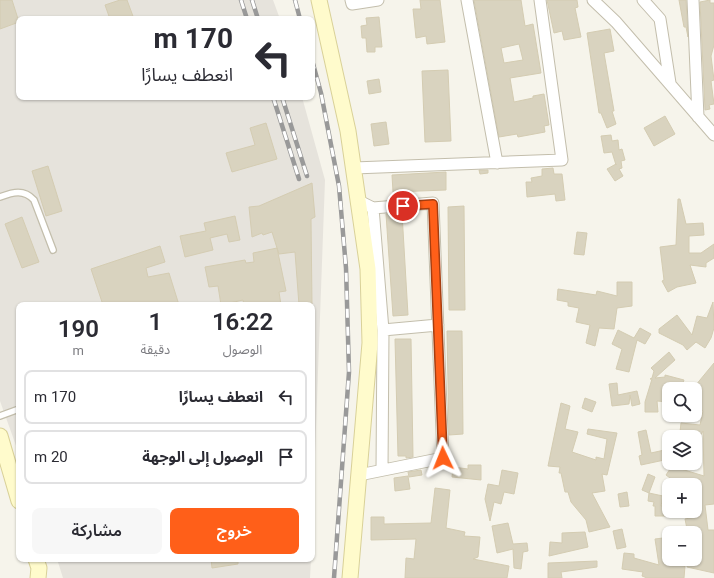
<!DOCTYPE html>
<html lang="ar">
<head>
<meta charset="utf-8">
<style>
	:root { --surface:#fff; --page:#f7f7f7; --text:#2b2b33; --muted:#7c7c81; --line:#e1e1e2; --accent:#ff5f19 }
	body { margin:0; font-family:Roboto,"Noto Sans Arabic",sans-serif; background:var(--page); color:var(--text); direction:rtl; height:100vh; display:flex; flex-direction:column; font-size:15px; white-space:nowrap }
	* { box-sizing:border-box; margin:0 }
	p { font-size:13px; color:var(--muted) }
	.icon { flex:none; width:22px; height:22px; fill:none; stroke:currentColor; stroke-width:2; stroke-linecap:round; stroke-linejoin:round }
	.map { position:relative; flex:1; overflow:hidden; direction:ltr }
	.side { position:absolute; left:16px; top:302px; width:299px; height:260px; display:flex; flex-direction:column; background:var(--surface); border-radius:8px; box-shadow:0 1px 3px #0004; direction:rtl }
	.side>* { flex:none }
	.guide { position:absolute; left:16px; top:16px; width:299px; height:84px; border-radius:8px; box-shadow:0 1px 3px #0004; direction:rtl; background:#fff; color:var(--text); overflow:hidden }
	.buttons { position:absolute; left:662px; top:382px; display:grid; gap:8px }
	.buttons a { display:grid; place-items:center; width:40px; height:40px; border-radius:8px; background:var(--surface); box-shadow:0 1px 3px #0004; font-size:20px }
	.pin { position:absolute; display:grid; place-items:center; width:34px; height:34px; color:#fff; margin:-17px; border:2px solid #fff; border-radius:50%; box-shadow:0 1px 4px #0007 }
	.me { position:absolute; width:44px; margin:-22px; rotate:358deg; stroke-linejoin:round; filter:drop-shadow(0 0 3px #0008) }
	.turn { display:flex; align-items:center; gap:14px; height:84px; padding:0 16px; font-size:18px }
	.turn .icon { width:52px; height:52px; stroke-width:2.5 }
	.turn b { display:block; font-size:28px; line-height:34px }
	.eta { display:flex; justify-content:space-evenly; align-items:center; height:68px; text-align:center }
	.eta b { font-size:24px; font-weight:600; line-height:28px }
	.cta { display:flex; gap:8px; margin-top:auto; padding:8px 16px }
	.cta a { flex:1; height:46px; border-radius:8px; background:var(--accent); color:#fff; font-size:16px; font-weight:600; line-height:46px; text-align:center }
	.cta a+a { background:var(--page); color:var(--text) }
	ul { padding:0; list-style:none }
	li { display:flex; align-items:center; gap:12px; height:54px; margin:0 8px 6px; padding:0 8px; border:2px solid var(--line); border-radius:8px }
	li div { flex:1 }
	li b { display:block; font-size:15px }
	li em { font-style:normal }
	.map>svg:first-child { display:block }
	.industrial { fill:#e6e3dc }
	.building { fill:#d9d3bf; stroke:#d4ccb2; fill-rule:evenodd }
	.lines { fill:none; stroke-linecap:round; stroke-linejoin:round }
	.lane-casing { stroke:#c3beac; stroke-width:8 }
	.street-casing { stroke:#c3beac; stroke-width:13 }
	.secondary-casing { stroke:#d9d198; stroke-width:17 }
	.lane { stroke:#fff; stroke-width:5.5 }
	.street { stroke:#fff; stroke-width:11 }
	.secondary { stroke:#fffbcc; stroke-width:15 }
	.rail-casing { stroke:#999; stroke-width:4.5 }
	.rail { stroke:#fff; stroke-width:3; stroke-dasharray:9; stroke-linecap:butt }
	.route-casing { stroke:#a63e10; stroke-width:10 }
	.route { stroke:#ff5f19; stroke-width:7 }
</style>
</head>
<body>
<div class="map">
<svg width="714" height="578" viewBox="0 0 714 578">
	<rect width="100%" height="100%" fill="#f6f4eb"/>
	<!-- industrial -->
	<path class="industrial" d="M0,0H273L280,19H19V97H302L325,180L312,537V305H19V454L0,401Z
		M57,559H311L310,578H63Z"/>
	<!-- building -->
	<path class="building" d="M0,0H12L19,22L0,29Z
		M120,0H127L134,19H110L105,5Z
		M420,0H440L445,42L427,44L426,36L416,38L413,9H421Z
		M474,0H521L525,26L533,24L541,73L510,78L514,102L533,98V96L544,94L549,125L544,126L545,132L518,137L517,134L499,137ZM519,44L523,60L504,63L501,48Z
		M547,0H577L578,7L575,8L581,37L564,40L562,31L554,33Z
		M679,0H686L688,37L686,27H684Z
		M710,0V3H714V45L711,56L714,80L711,81L714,104L709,105L710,109L705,110L700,2Z
		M379,17L382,47H375V52H367L366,38H362L361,26L367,25L366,18Z
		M610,29L614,51L604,53L614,111H612L616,124L607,128L601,113H599L587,33Z
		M448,70L451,141L425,142L422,71Z
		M379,79L381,92L369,94L367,81Z
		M665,116L675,134L654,146L644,128Z
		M386,122L389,144L374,146L371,124Z
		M266,123L277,159L232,172L226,153L255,145L250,128Z
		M611,135L612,141L618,140L619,150L622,149L625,160L621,161L622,168L619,169L623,176L615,181L607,169L616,164V165L612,152L604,153L601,136Z
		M48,166L62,211L46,216L32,171Z
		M553,168L554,174H562L565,200L556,201L555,194L527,197L526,182H532L531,178L542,176V169Z
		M479,170H488V173L480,174Z
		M446,172V190L393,192L392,175Z
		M312,183L315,217L311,219L312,305H299L295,252L279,254L277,248L286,291L279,292L281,305H244L243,300L221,305L218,286L209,287L205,267L245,260L246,263L254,262L253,253L277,248L272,232L263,235L262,233L252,237L249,207L259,206Z
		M678,199H680L686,224L703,223L704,235L689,236V253H701L714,244V258L706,263V267L690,265L696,283L677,287L668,292L662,281L664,280L660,247L676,245Z
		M464,206L465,310H449L448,207Z
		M402,213L408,315L393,316L386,214Z
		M235,216L240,240L229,242L227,234L210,238L213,250L185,257L180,236L206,231L204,223Z
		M22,217L39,262L22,268L5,224Z
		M577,232L587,233L584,255L574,254Z
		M160,246L165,262L146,268L148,277L169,273L179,305H103L91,269Z
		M617,282H632V306L617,308L614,329L599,328L595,346L586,343L590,325L576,322L579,308L568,306V302L557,300L558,289L596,295L597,291L617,296Z
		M713,302L714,328L711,338L705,348L696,342L687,350L683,345L659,333V329L677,315L692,335L697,316L707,318Z
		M640,328L651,334L645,344L637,340L629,372L616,369L622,349L612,344L618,330L634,338Z
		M447,331H462L463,434L449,435Z
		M395,339H411L413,457L406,458V456H398Z
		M669,352L675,360L655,378L665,377V375L684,380L681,388L669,385V402L657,401L658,412H645V402L652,379H650L652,378L654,371L651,368Z
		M714,363V504L705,505L708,530H714V573L687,567L688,559H695V533H693V527L687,529L685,519L695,517V485H673L674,481L666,475L674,463H685L681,469L704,476L703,431L699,438V434L680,432L681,423L700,425L703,411L695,407V386Z
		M617,383L618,395L637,391L640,404L632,406L630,395L629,404L612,406L609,384Z
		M585,398L596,402L592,412L582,408Z
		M561,403L570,406L565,429L578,432L572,452L596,460V457L604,459L607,439L587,434L588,429L617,433L607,475L602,474L605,491L592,493L610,527L589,532L586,520L571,502L568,492H565L561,473H559L560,467L548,466Z
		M646,430L651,453L669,449V459L641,465L639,456L642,455L638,432Z
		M468,465H481V480L452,477L453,467L468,469Z
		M421,470L422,475L409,477L408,472Z
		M502,470L518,473L514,494L504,492L501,504L494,502L490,521L485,499L488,484L499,486Z
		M648,474L655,477L649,493L642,490Z
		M408,476L410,489L395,491L394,478Z
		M435,488L450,490L446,528L465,532L464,536L480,537L478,557L473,559L509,566L507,578H405L406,558L414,559L416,539L371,540V517H384V524L431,523Z
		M627,492L629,506L620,507L618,494Z
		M649,493L663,496L661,506L669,504V516H655V506H653L654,502L648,501Z
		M508,523L513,544L527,543L528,551L523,552L521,569L514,568L513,549L497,553L492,526Z
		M622,529L626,547L617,549L613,531Z
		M585,532L588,547L549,556L550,542L562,543V533Z
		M663,538V542H669V560L673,559L674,564L685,566L684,578H647L642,576L643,572L622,569L624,553L634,554V558L659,565L655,539Z
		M211,559H238V564L212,568Z
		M597,561V567L561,572L562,578H548V563Z"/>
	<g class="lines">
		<!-- lane casing -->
		<g class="lane-casing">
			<path id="lane" d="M0,197C13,192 24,189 34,200L53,250
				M0,416L19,409"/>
		</g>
		<!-- street casing -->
		<g class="street-casing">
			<path id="street" d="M351,0L352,4L378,0
				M467,0L497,163
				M593,0L616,22L714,135
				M643,0L660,19L670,83
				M693,0L698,117
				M354,168L562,160L540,0
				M359,201L373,208L433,203L443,458L359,475
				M373,208L383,330L382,470
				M383,330L438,325"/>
		</g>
		<!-- secondary casing -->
		<g class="secondary-casing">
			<path id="secondary" d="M319,0L348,131L368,269L370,343L350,578
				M0,436L19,501
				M36,559L39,568L38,578"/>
		</g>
		<!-- lane -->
		<use href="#lane" class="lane"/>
		<!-- street -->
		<use href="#street" class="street"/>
		<!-- secondary -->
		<use href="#secondary" class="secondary"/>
		<!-- rail casing -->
		<g class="rail-casing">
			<path id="rail" d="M241,0L247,19
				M252,0L258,19
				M295,0L300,19
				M312,60L321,93L339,186L346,268L349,372L334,578
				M273,97L299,179
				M282,97L307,176"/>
		</g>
		<!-- rail -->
		<use href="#rail" class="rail"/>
	</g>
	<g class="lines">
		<!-- route casing -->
		<g class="route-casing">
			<path id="route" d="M403,206L433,204L443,458"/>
		</g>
		<!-- route -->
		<use href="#route" class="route"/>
	</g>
</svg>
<div class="buttons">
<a><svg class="icon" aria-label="search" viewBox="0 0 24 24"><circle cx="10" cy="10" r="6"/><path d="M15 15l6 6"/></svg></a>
<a><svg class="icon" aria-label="layers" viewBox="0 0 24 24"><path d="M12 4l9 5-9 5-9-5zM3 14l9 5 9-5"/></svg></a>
<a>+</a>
<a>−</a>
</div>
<div class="pin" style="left:403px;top:206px;background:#d93025"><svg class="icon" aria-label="arrive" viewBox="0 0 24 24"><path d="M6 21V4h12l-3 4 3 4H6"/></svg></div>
<svg class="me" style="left:443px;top:458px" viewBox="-20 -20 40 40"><path d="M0-17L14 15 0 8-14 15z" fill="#ff5f19" stroke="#fff" stroke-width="4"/></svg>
<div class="guide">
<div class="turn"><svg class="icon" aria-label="left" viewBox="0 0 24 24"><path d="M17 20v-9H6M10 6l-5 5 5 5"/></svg><div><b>170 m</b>انعطف يسارًا</div></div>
</div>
<section class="side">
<div class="eta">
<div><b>16:22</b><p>الوصول</p></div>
<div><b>1</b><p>دقيقة</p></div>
<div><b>190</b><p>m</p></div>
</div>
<ul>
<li><svg class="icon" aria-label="left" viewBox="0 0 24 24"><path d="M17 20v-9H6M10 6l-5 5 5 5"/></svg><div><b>انعطف يسارًا</b></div><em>170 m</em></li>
<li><svg class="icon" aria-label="arrive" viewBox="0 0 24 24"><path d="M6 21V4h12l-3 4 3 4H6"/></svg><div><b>الوصول إلى الوجهة</b></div><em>20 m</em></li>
</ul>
<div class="cta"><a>خروج</a><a>مشاركة</a></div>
</section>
</div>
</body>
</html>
